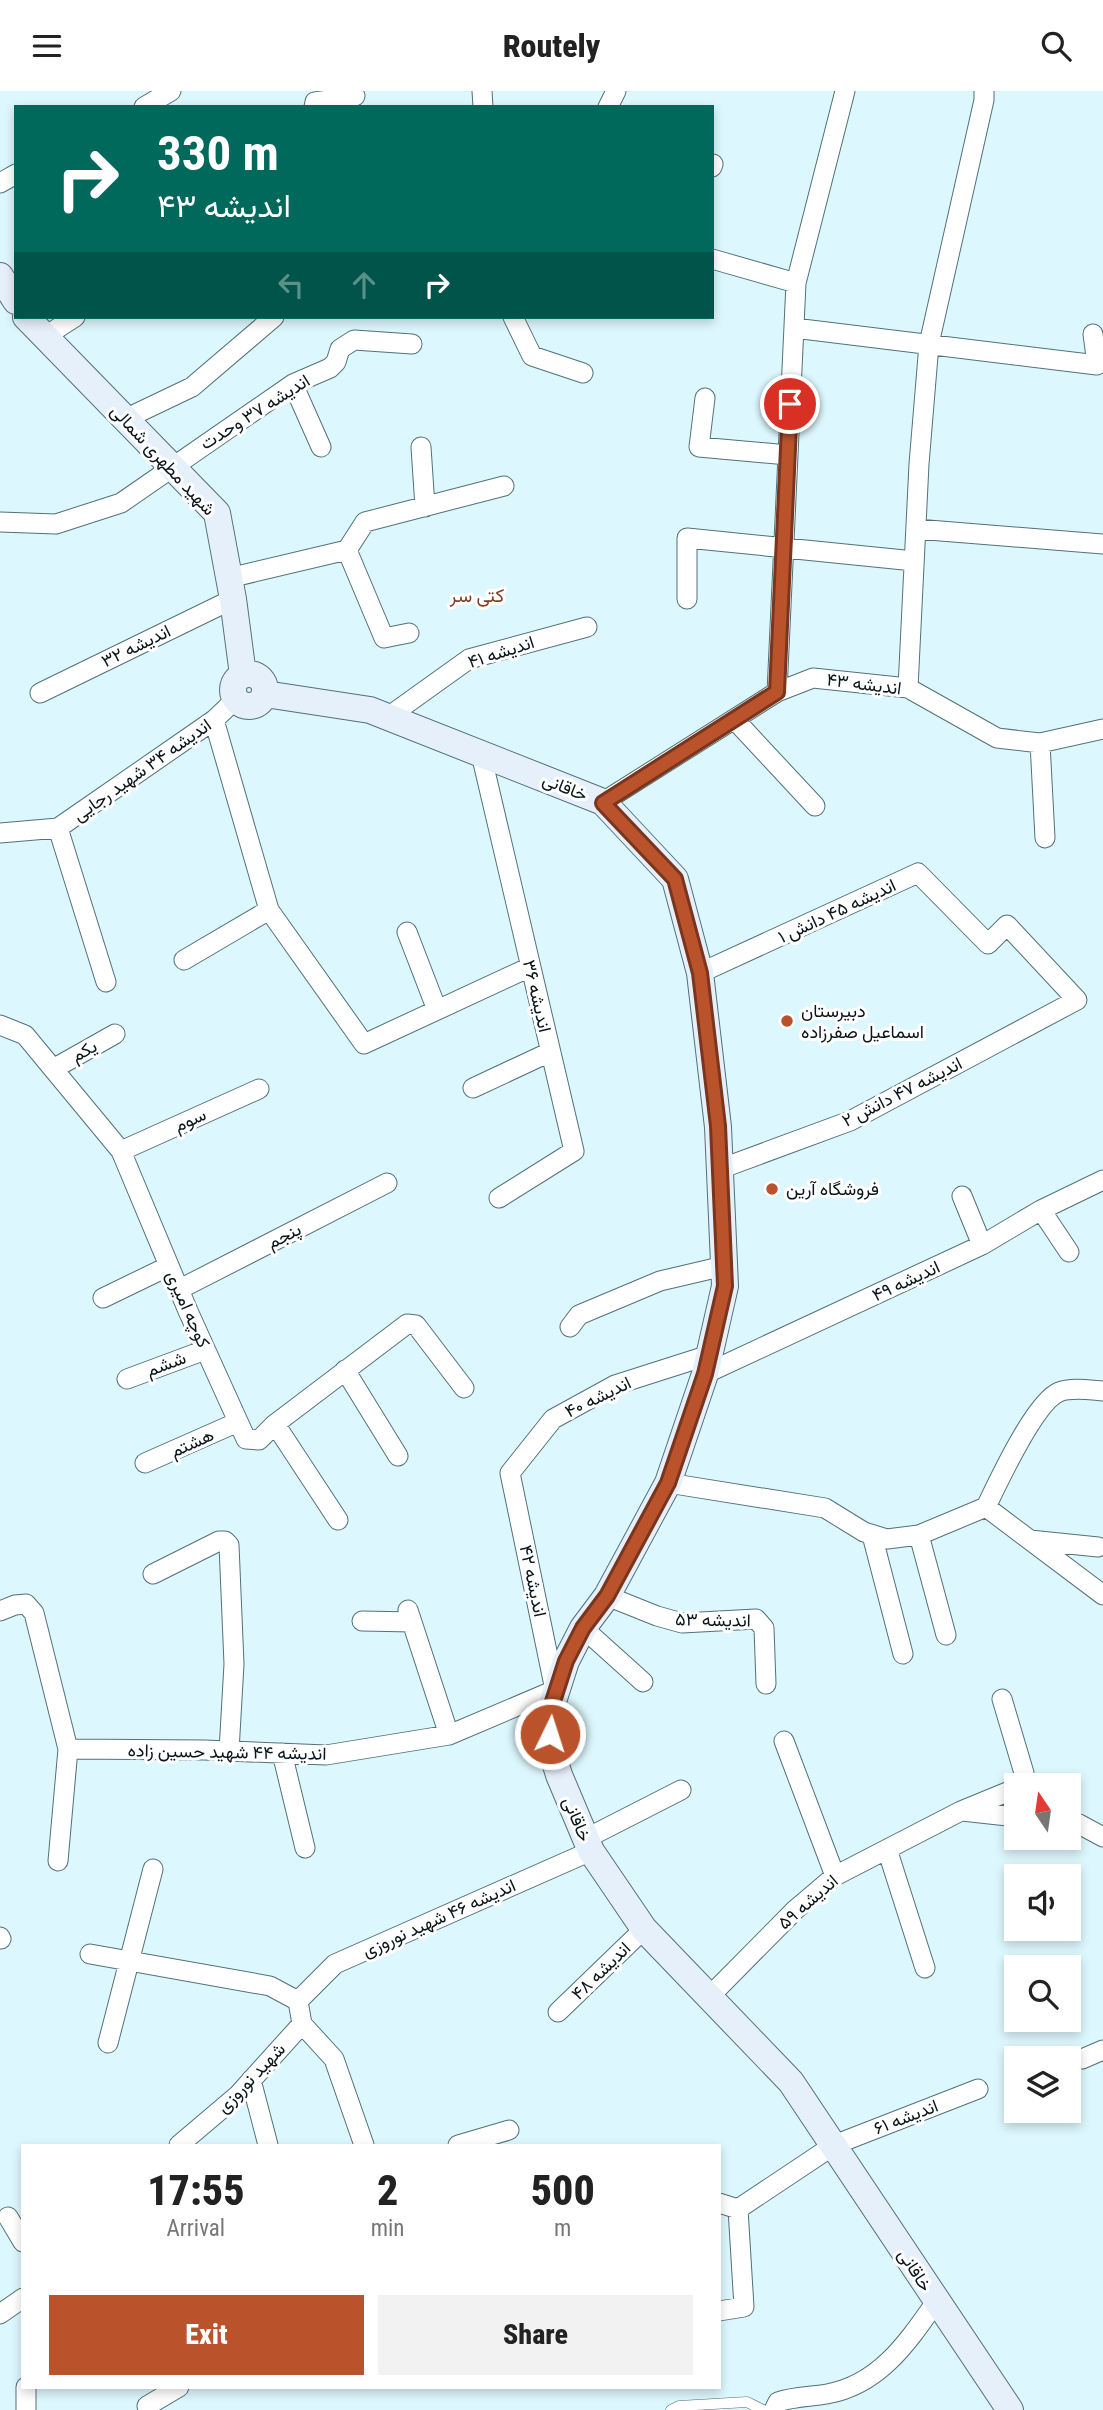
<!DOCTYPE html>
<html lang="en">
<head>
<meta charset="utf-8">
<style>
	:root { --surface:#fff; --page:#f2f2f2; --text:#222; --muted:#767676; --accent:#ba522c }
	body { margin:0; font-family:"Roboto Condensed",Vazirmatn,sans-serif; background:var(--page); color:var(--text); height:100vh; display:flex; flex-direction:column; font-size:26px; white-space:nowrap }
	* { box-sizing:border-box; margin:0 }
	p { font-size:23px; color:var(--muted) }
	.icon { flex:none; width:38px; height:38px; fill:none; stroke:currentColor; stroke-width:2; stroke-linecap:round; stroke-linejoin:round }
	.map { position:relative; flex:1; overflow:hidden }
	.details { position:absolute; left:21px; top:2053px; width:700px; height:245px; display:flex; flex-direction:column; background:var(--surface); border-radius:0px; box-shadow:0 4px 10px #0003 }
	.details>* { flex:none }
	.guide { position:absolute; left:14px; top:14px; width:700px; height:214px; border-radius:0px; box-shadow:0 4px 10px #0003; background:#00695c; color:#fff; overflow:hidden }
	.needle { width:46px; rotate:347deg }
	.controls { position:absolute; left:1004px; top:1682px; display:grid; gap:14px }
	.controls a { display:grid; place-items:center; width:77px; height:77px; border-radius:0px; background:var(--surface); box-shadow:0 4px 10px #0003; font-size:35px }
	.pin { position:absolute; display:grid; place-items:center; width:60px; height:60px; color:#fff; margin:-30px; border:4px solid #fff; border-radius:50%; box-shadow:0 2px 7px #0007 }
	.me { position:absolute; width:77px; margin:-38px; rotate:4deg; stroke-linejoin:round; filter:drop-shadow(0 0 5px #0008) }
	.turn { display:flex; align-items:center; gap:24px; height:147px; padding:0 28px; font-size:32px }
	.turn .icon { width:91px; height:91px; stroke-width:2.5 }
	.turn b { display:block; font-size:49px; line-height:60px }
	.lanes { display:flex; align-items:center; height:66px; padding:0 28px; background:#0003; justify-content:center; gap:35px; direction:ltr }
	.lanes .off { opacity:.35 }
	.eta { display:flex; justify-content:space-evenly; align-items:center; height:119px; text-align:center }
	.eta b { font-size:42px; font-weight:800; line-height:49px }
	.action { display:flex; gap:14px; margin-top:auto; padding:14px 28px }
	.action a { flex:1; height:80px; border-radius:0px; background:var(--accent); color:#fff; font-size:28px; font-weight:800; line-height:80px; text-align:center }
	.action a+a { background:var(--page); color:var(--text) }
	header { display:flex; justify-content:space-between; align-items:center; height:91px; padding:0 28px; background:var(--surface); font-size:32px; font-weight:800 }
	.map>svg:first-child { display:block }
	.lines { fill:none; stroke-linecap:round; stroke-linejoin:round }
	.lane-casing { stroke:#537178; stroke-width:11 }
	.street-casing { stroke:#537178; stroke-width:21 }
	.secondary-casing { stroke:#537178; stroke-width:28 }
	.lane { stroke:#fff; stroke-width:10 }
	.street { stroke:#fff; stroke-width:19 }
	.secondary { stroke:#e6f0fb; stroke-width:26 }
	.route-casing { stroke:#79351d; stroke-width:18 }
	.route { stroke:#ba522c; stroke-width:12 }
	.poi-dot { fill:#ba522c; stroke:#fff; stroke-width:2.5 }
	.labels { text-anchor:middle; stroke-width:6; stroke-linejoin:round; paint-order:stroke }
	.street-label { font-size:18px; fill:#0a1619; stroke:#fff }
	.poi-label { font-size:18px; fill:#0a1619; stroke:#fff; text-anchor:start }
	.neighbourhood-label { font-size:19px; fill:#813e26; stroke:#fff }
</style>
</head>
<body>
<header><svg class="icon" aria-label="menu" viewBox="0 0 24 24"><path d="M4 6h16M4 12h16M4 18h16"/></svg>Routely<svg class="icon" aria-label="search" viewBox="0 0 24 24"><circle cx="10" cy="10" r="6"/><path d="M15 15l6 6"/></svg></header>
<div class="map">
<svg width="1103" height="2319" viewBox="0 0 1103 2319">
	<rect width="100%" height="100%" fill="#dcf7fd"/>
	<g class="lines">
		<!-- lane casing -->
		<g class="lane-casing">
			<path id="lane" d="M671,2319L679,2315L747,2311L763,2319"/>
		</g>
		<!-- street casing -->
		<g class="street-casing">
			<path id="street" d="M482,0L483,16
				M144,16L171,0
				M314,16L315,11L355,5
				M608,16L616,0
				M712,76L713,73
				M0,92L16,83
				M712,168L796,192
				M513,226L532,265L583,282
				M794,237L1097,274L1093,243
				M44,246L75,226
				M293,293L321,356
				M705,307L699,356L788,364
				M125,328L192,296L274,226
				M421,356L425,416
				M0,431L56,433L121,412L293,293L330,277L336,271L340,258L354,249L412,253
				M916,438L1103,453
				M347,459L384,547L409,542
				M229,487L347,459L365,431L504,395
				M687,508V447L914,470
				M908,597L919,373L929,253L984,9V0
				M777,601L796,192L845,0
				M40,602L233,508
				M388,626L469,568L587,536
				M734,628L815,715
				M214,629L269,819L364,953L530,876
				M1040,652L1045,747
				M481,663L574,1060L499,1107
				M603,711L777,601L813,587L908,597L997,647L1040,652L1103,638
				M58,737L106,891
				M0,742L58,737L214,629L236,608
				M407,841L437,919
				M184,869L269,819
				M700,882L918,782L988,853L1007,834L1077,909L850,1030L720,1078
				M0,934L25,944L121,1060L188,1220L246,1348L259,1349L275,1333L407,1233L416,1234L464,1297
				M53,978L115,943
				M473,997L550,961
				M121,1060L259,998
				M962,1105L982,1154
				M1041,1119L1069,1161
				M180,1198L387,1092
				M103,1207L169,1175
				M570,1236L579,1224L660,1190L724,1175
				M345,1279L398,1365
				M705,1283L982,1154L1041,1119L1103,1089
				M127,1288L205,1259
				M275,1333L338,1429
				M145,1372L238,1331
				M668,1392L825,1417L864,1441L887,1448L919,1444L986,1416L1103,1504
				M986,1416C998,1391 1035,1311 1059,1301C1071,1296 1090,1299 1103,1300
				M872,1444L903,1563
				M919,1444L946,1544
				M1030,1449L1098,1456
				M153,1483L219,1450H225L229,1454L234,1573L229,1660
				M607,1505L657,1525L682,1532L756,1528L764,1537L766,1593
				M408,1519L449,1644
				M0,1520L15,1514L26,1513L34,1522L68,1658L204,1659L326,1664L449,1644L555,1599L510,1382L553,1328L615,1294L709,1264
				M362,1530L412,1531
				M583,1537L643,1591
				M1002,1608L1024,1682V1689L1021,1694
				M784,1650L835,1785
				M282,1662L305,1757
				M962,1720L1017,1726
				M1069,1732L1079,1733L1103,1746
				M585,1748L681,1699
				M887,1758L925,1877
				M58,1770L68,1658
				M0,1846L1,1848
				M90,1863L270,1895L298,1910
				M709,1906L795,1819L835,1785L961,1720L1017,1697
				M298,1910L335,1873L591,1760
				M558,1921L644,1838
				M302,1933L334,1968L364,2054
				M108,1952L153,1778
				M1082,1968L1103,1959
				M251,1989L268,2054
				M179,2054L238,2004L302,1933L298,1910
				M458,2054L509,2039
				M719,2112L738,2118
				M8,2126L23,2151
				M719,2220L744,2216L738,2118L834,2054L978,1998
				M0,2223L23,2207
				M147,2315L179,2296
				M26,2319V2296
				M774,2319L778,2311C795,2305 810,2306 827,2303C879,2294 907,2252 936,2211"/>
		</g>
		<!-- secondary casing -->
		<g class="secondary-casing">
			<path id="secondary" d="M0,185L16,210
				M26,226L217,422L233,508L243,584
				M233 599a16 16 0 1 1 32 0a16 16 0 1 1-32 0Z
				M265,603L370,619L603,711L675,788L700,882L718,1036L725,1195L705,1283L668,1392L607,1505L583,1537L566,1570L548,1626L552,1661L559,1684L591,1760L644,1838L791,1991L1010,2319"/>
		</g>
		<!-- lane -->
		<use href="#lane" class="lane"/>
		<!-- street -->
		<use href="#street" class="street"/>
		<!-- secondary -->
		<use href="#secondary" class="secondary"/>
	</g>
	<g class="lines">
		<!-- route casing -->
		<g class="route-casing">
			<path id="route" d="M550,1643L548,1626L566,1570L583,1537L607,1505L668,1392L705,1283L725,1195L718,1035L700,882L675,788L603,712L777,601L790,313"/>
		</g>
		<!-- route -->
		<use href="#route" class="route"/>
	</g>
	<!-- markers -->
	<g class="poi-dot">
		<circle cx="787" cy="930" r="7"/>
		<circle cx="772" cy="1098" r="7"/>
	</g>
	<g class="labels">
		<!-- street labels -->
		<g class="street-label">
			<text transform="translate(255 321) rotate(-32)" y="6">اندیشه ۳۷ وحدت</text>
			<text transform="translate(163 369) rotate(47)" y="6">شهید مطهری شمالی</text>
			<text transform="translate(136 555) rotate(-26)" y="6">اندیشه ۳۲</text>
			<text transform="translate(501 561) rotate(-18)" y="6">اندیشه ۴۱</text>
			<text transform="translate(864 593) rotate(7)" y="6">اندیشه ۴۳</text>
			<text transform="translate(142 679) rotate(-35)" y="6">اندیشه ۳۴ شهید رجایی</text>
			<text transform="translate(565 696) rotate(22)" y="6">خاقانی</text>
			<text transform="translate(837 820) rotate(-25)" y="6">اندیشه ۴۵ دانش ۱</text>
			<text transform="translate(537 905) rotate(77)" y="6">اندیشه ۳۶</text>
			<text transform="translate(84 960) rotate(-29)" y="6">یکم</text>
			<text transform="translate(902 1001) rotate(-27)" y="6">اندیشه ۴۷ دانش ۲</text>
			<text transform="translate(190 1029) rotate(-24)" y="6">سوم</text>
			<text transform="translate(284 1145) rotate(-27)" y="6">پنجم</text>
			<text transform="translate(906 1190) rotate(-25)" y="6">اندیشه ۴۹</text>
			<text transform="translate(188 1218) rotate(66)" y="6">کوچه امیری</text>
			<text transform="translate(166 1273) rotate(-21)" y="6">ششم</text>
			<text transform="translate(598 1306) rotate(-26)" y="6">اندیشه ۴۰</text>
			<text transform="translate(192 1352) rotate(-24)" y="6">هشتم</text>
			<text transform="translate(533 1490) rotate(78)" y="6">اندیشه ۴۲</text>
			<text transform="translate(713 1529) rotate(1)" y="6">اندیشه ۵۳</text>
			<text transform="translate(227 1661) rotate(1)" y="6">اندیشه ۴۴ شهید حسین زاده</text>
			<text transform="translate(577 1728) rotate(67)" y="6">خاقانی</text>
			<text transform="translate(808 1811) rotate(-41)" y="6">اندیشه ۵۹</text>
			<text transform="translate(439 1827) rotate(-24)" y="6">اندیشه ۴۶ شهید نوروزی</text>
			<text transform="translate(601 1880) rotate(-44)" y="6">اندیشه ۴۸</text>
			<text transform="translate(251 1987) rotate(-46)" y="6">شهید نوروزی</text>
			<text transform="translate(906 2026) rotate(-21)" y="6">اندیشه ۶۱</text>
			<text transform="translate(915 2179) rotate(57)" y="6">خاقانی</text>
		</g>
		<!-- poi labels -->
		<g class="poi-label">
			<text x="801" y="926">دبیرستان<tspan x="801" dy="21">اسماعیل صفرزاده</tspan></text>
			<text x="786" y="1104">فروشگاه آرین</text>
		</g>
		<!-- neighbourhood labels -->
		<g class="neighbourhood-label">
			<text x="477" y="511">کتی سر</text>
		</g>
	</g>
</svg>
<div class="controls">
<a><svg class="needle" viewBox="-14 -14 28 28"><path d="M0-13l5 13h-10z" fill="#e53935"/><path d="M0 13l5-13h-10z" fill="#767676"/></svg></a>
<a><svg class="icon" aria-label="sound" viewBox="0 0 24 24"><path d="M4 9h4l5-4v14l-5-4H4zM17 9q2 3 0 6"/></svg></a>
<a><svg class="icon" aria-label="search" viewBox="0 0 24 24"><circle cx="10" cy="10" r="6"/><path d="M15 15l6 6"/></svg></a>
<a><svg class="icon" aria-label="layers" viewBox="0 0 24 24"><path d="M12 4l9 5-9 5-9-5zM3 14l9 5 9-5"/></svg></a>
</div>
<div class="pin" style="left:790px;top:313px;background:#d93025"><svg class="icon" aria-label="arrive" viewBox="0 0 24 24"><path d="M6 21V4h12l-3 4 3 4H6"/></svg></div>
<svg class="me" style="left:550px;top:1643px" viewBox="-20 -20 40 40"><circle r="17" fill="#ba522c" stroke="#fff" stroke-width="3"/><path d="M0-11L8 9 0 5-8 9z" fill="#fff"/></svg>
<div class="guide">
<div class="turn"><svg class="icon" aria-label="right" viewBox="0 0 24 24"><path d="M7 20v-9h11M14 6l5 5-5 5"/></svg><div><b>330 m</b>اندیشه ۴۳</div></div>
<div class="lanes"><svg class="icon off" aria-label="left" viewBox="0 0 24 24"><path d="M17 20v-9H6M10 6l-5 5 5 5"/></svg><svg class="icon off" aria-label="ahead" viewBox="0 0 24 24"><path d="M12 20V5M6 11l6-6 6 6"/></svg><svg class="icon" aria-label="right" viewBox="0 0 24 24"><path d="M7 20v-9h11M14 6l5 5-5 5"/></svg></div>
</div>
<section class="details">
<div class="eta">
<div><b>17:55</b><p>Arrival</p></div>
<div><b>2</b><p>min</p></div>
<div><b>500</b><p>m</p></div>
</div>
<div class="action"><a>Exit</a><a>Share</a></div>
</section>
</div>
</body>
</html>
